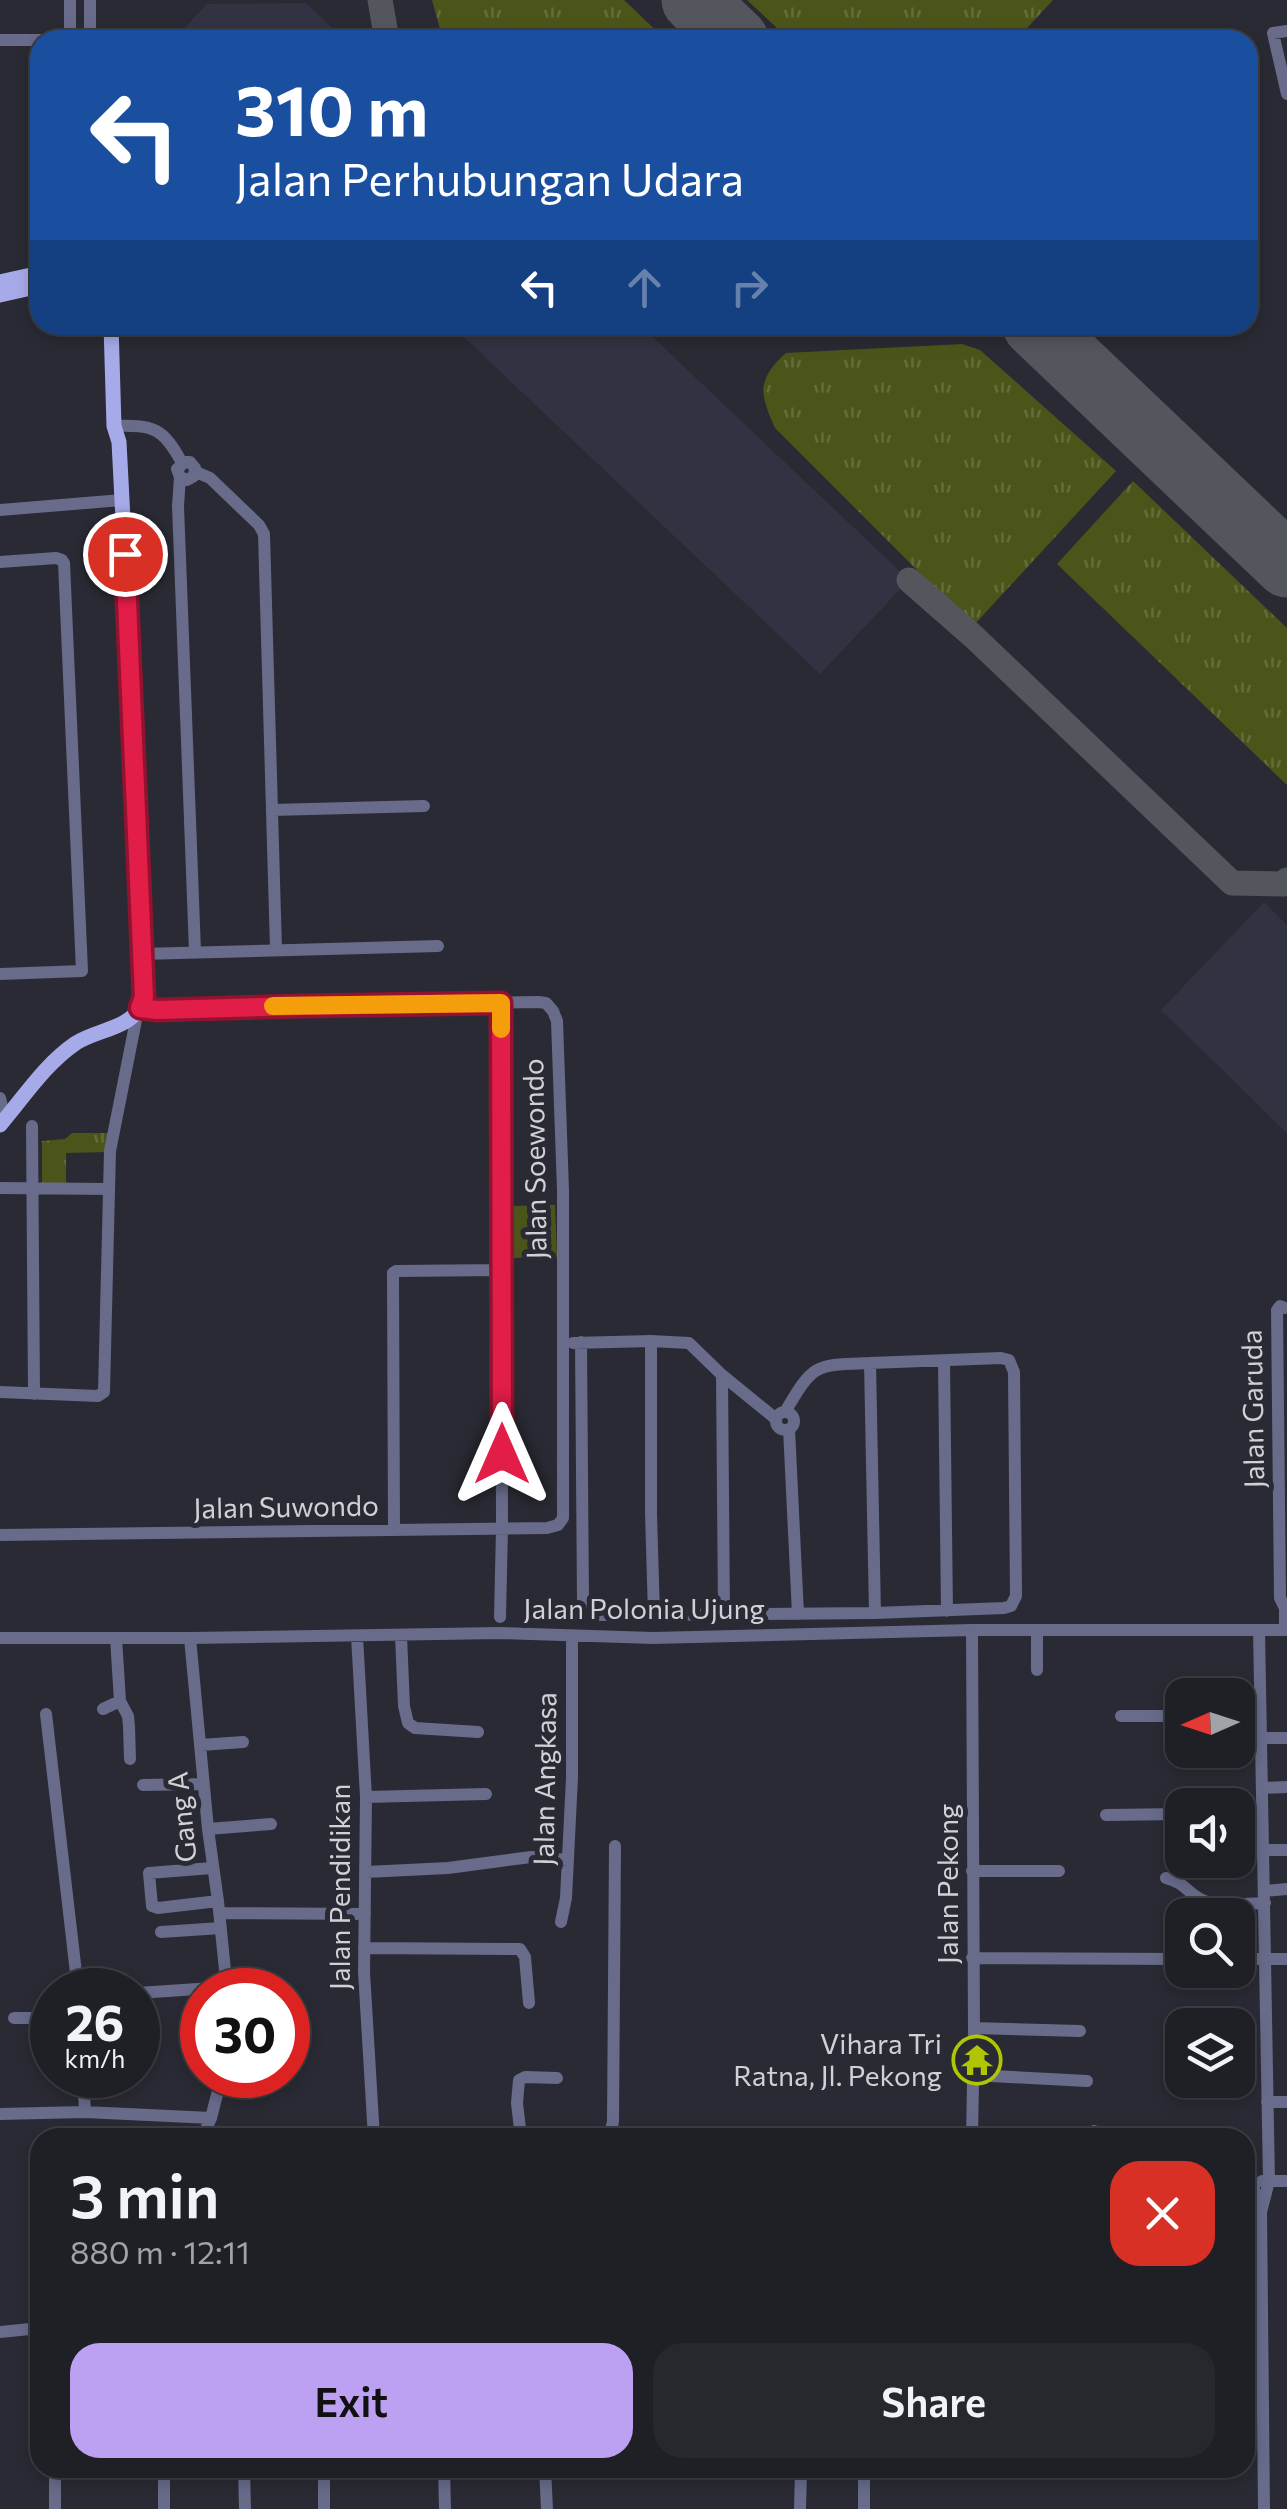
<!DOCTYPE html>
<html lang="en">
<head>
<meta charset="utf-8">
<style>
	:root { --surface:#1f2026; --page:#27282e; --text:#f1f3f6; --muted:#a1a3a7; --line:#3c3e43; --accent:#bca0f2 }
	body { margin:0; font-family:Commissioner,sans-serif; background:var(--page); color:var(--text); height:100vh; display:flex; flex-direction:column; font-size:38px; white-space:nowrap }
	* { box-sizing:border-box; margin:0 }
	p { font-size:32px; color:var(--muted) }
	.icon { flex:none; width:55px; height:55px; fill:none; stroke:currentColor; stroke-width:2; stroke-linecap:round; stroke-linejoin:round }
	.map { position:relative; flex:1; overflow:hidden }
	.sheet { position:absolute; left:30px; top:2128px; width:1225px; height:350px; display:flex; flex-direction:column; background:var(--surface); border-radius:30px; box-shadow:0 5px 15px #0003,0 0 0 2px var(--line) }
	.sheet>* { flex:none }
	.hud { position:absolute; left:30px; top:30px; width:1228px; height:305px; border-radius:30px; box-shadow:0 5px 15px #0003,0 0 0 2px var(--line); background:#1a4fa0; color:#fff; overflow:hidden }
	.needle { width:65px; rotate:267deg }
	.tools { position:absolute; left:1165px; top:1678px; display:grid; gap:20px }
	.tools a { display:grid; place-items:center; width:90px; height:90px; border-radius:20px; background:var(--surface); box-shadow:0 5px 15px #0003,0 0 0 2px var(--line); font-size:50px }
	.speed { position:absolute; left:30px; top:1968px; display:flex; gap:20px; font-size:50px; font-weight:700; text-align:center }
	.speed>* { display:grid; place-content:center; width:130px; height:130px; border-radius:50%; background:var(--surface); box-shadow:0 5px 15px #0003,0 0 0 2px var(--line); line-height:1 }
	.speed small { font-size:25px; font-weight:400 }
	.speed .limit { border:15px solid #d22; background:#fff; color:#111 }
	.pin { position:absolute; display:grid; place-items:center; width:85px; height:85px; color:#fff; margin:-42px; border:5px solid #fff; border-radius:50%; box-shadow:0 2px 10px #0007 }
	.me { position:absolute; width:110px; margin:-55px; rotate:0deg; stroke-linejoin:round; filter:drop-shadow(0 0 8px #0008) }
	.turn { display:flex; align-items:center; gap:35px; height:210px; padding:0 40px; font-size:45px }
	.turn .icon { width:130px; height:130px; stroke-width:2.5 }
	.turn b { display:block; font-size:70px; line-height:85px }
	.lanes { display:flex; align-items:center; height:95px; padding:0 40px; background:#0003; justify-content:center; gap:50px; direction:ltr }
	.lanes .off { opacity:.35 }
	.round { display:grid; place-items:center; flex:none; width:105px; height:105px; border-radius:30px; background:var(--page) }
	.overview { display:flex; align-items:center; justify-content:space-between; height:170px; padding:0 40px }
	h1 { font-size:60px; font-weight:600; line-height:75px }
	.button { display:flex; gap:20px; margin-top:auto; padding:20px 40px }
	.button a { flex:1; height:115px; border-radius:30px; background:var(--accent); color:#111; font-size:40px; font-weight:600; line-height:115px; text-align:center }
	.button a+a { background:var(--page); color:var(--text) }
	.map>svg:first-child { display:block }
	.built { fill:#323342 }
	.grass { fill:url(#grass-tufts) }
	.park { fill:#4c5519 }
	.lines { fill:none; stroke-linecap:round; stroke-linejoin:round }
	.taxiway { stroke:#54565e; stroke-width:25 }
	.runway { stroke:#54565e; stroke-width:65 }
	.minor { stroke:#686b8a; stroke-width:12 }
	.major { stroke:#a6aae9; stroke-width:15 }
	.route-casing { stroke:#92132f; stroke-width:25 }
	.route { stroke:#e11d48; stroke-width:18 }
	.slow { stroke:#f59e0b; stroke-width:18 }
	.labels { text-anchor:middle; stroke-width:10; stroke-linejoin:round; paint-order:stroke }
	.street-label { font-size:28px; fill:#d0d1d7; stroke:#292a33 }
	.poi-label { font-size:28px; fill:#d0d1d7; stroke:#292a33; text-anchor:end }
</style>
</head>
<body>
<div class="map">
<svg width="1287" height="2509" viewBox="0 0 1287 2509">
	<defs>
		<pattern id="grass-tufts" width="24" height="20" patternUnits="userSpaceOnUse" patternTransform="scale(2.5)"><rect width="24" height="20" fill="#4c5519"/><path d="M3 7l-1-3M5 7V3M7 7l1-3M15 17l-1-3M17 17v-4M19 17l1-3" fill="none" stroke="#656c3a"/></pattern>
	</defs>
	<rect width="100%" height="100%" fill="#292a33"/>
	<!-- built -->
	<path class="built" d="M306,3L345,40H173L207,4Z
		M451,325H640L909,580L820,674Z
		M1264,902L1287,925V1133L1161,1010Z"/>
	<!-- grass -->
	<path class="grass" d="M432,0H624L666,40H443Z
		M747,0H1053L1016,40H790Z
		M962,344L980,350L1116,471L973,626L775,428C760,394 756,380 786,353Z
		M1133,481L1287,628V785L1057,564Z
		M72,1133H108L107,1152L66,1153V1187H42V1141L65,1139Z"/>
	<!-- park -->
	<path class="park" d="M555,1205L557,1257L506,1258L504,1206Z"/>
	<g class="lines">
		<!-- taxiway -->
		<path class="taxiway" d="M380,0L387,40
			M909,580L974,637L1232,883L1283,884L1287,880"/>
		<!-- runway -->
		<path class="runway" d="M694,0L736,40
			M1035,325L1287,565"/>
		<!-- minor -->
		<path class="minor" d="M90,0V40
			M1287,31L1273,33L1287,94
			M0,40H40
			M61,40L70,32V0
			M114,426C153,425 163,427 182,463
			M196,472L210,478L259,525L264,534L276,949
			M180,477L187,480L194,476L195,468L190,462H185L177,469L180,477L178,506L195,951
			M0,510L122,500
			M0,562L56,558L62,560L64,563L82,971L0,974
			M272,810L424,806
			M141,954L438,946
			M0,1098L5,1119
			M32,1126L34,1394
			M0,1188L109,1189
			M581,1342L583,1602L587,1611L594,1615H654L651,1513V1341
			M573,1343L651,1341L689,1343L722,1375L776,1419
			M944,1362L947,1611
			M722,1375L724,1613
			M0,1392L98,1396L104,1392L110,1151L137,1015
			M785,1412C814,1363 814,1365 870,1363
			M776 1421a9 9 0 1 1 18 0a9 9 0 1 1-18 0Z
			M789,1429L798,1614
			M394,1530L393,1273L396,1271L500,1270
			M0,1535L547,1528L558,1525L563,1518V1190L557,1021L553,1011L546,1003L538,1002L301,1005L157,1010L140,1009
			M654,1615L875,1613L1004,1608L1011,1606L1016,1596L1014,1372L1009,1360L1001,1358L870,1363L875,1613
			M500,1617L502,1528L501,1003
			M972,1630L974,2028L972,2138
			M1285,1630V1608L1280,1598L1277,1310L1280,1306L1285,1308
			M1037,1631V1670
			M357,1636L366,1797L364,1972L374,2138
			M401,1636L404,1706L408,1723L415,1728L478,1732
			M0,1638H190L499,1633L653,1638L972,1630H1287
			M116,1638L120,1701L128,1716L129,1726L130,1759
			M190,1638L208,1829L218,1901L227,1990
			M103,1709L120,1701
			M46,1714L78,1990
			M1121,1716H1182
			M1238,1716H1260
			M1261,1738H1287
			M201,1745L243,1742
			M143,1785L203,1784
			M1262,1788L1287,1787
			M366,1797L486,1794
			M1238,1813H1262
			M1106,1815L1182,1814
			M208,1829L271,1824
			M1263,1850H1287
			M212,1868L149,1873L152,1906L158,1908L218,1901
			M972,1871H1059
			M366,1872L448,1868L531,1857L568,1860
			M1166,1878C1187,1884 1185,1891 1200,1899C1217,1909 1246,1903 1265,1903
			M1264,1891L1287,1889
			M219,1913L365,1914
			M561,1922L566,1898L572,1778V1636
			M161,1932L221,1928
			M364,1948L520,1949L525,1957L529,2003
			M972,1958L1182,1959
			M1176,1959V1912
			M1238,1959H1287
			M138,1993L227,1987
			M14,2018H52
			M974,2028L1080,2031
			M83,2075L85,2112
			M973,2075L1087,2081
			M1267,2102H1287
			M0,2114L85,2112L211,2118
			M605,2135L611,2129L613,2122L615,1846
			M202,2138L211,2118L222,2075
			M521,2138L517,2103L519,2080L525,2077L557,2078
			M1094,2138V2131
			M1262,2181H1287
			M1253,2182L1256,2201L1261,2212L1269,2181L1259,1630
			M1261,2212L1264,2509
			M0,2332L40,2328
			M164,2468V2509
			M244,2468L245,2509
			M324,2468V2509
			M444,2468L445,2509
			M545,2468L547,2509
			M1044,2468V2470
			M55,2509V2468
			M800,2509L801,2471L819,2470L821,2468
			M864,2509V2468"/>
		<!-- major -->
		<path class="major" d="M0,282L40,273
			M0,295L40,286
			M0,1125C24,1097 45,1064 76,1043C98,1029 131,1029 143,1003L131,674L119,442L114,426L111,325"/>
	</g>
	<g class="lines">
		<!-- route casing -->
		<g class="route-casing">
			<path id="route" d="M125,554L144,997L140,1008L157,1010L301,1006L501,1003L502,1454"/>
		</g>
		<!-- route -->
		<use href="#route" class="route"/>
		<!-- slow -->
		<path class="slow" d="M273,1006L501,1003V1029"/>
	</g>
	<!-- icons -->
	<defs>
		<g id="temple-ring" transform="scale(2.5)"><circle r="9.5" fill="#292a33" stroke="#b0c503" stroke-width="1.5"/><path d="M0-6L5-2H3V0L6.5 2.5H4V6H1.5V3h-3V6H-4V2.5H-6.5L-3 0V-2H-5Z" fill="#b0c503"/></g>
	</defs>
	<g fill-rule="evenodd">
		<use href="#temple-ring" x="977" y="2060"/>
	</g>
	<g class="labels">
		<!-- street labels -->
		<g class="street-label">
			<text transform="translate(535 1159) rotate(-91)" y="10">Jalan Soewondo</text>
			<text transform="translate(1253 1409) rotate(-91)" y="10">Jalan Garuda</text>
			<text transform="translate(286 1507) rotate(-1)" y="10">Jalan Suwondo</text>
			<text x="644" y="1619">Jalan Polonia Ujung</text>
			<text transform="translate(545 1779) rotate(-89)" y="10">Jalan Angkasa</text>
			<text transform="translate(182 1817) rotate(-96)" y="10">Gang A</text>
			<text transform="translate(948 1884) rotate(-90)" y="10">Jalan Pekong</text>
			<text transform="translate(340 1887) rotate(-90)" y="10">Jalan Pendidikan</text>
		</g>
		<!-- poi labels -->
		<g class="poi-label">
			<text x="942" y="2054">Vihara Tri<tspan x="942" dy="32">Ratna, Jl. Pekong</tspan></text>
		</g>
	</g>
</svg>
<div class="tools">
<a><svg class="needle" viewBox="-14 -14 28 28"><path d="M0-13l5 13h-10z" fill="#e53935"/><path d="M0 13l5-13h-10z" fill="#a1a3a7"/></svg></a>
<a><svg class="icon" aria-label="sound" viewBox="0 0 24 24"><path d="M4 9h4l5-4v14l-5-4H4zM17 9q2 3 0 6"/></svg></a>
<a><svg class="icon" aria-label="search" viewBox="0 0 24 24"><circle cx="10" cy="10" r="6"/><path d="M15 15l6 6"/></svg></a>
<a><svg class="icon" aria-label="layers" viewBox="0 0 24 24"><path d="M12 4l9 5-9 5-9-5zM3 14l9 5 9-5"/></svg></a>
</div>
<div class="speed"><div>26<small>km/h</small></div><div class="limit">30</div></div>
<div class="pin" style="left:125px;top:554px;background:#d93025"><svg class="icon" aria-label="arrive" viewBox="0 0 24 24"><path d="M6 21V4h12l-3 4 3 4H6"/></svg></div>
<svg class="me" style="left:502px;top:1454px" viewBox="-20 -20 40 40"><path d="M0-17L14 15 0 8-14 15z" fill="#e11d48" stroke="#fff" stroke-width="4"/></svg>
<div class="hud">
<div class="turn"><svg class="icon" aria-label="left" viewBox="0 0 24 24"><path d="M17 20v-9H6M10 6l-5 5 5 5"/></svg><div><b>310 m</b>Jalan Perhubungan Udara</div></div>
<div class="lanes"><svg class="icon" aria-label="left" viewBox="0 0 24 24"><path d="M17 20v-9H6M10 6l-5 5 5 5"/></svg><svg class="icon off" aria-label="ahead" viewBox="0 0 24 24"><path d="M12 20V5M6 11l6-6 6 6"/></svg><svg class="icon off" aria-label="right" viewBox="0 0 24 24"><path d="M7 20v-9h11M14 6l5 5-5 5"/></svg></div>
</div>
<section class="sheet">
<div class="overview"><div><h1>3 min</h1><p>880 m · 12:11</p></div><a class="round" style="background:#d93025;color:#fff"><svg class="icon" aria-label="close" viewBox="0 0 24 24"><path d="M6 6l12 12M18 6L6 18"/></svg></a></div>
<div class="button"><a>Exit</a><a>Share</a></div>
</section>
</div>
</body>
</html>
